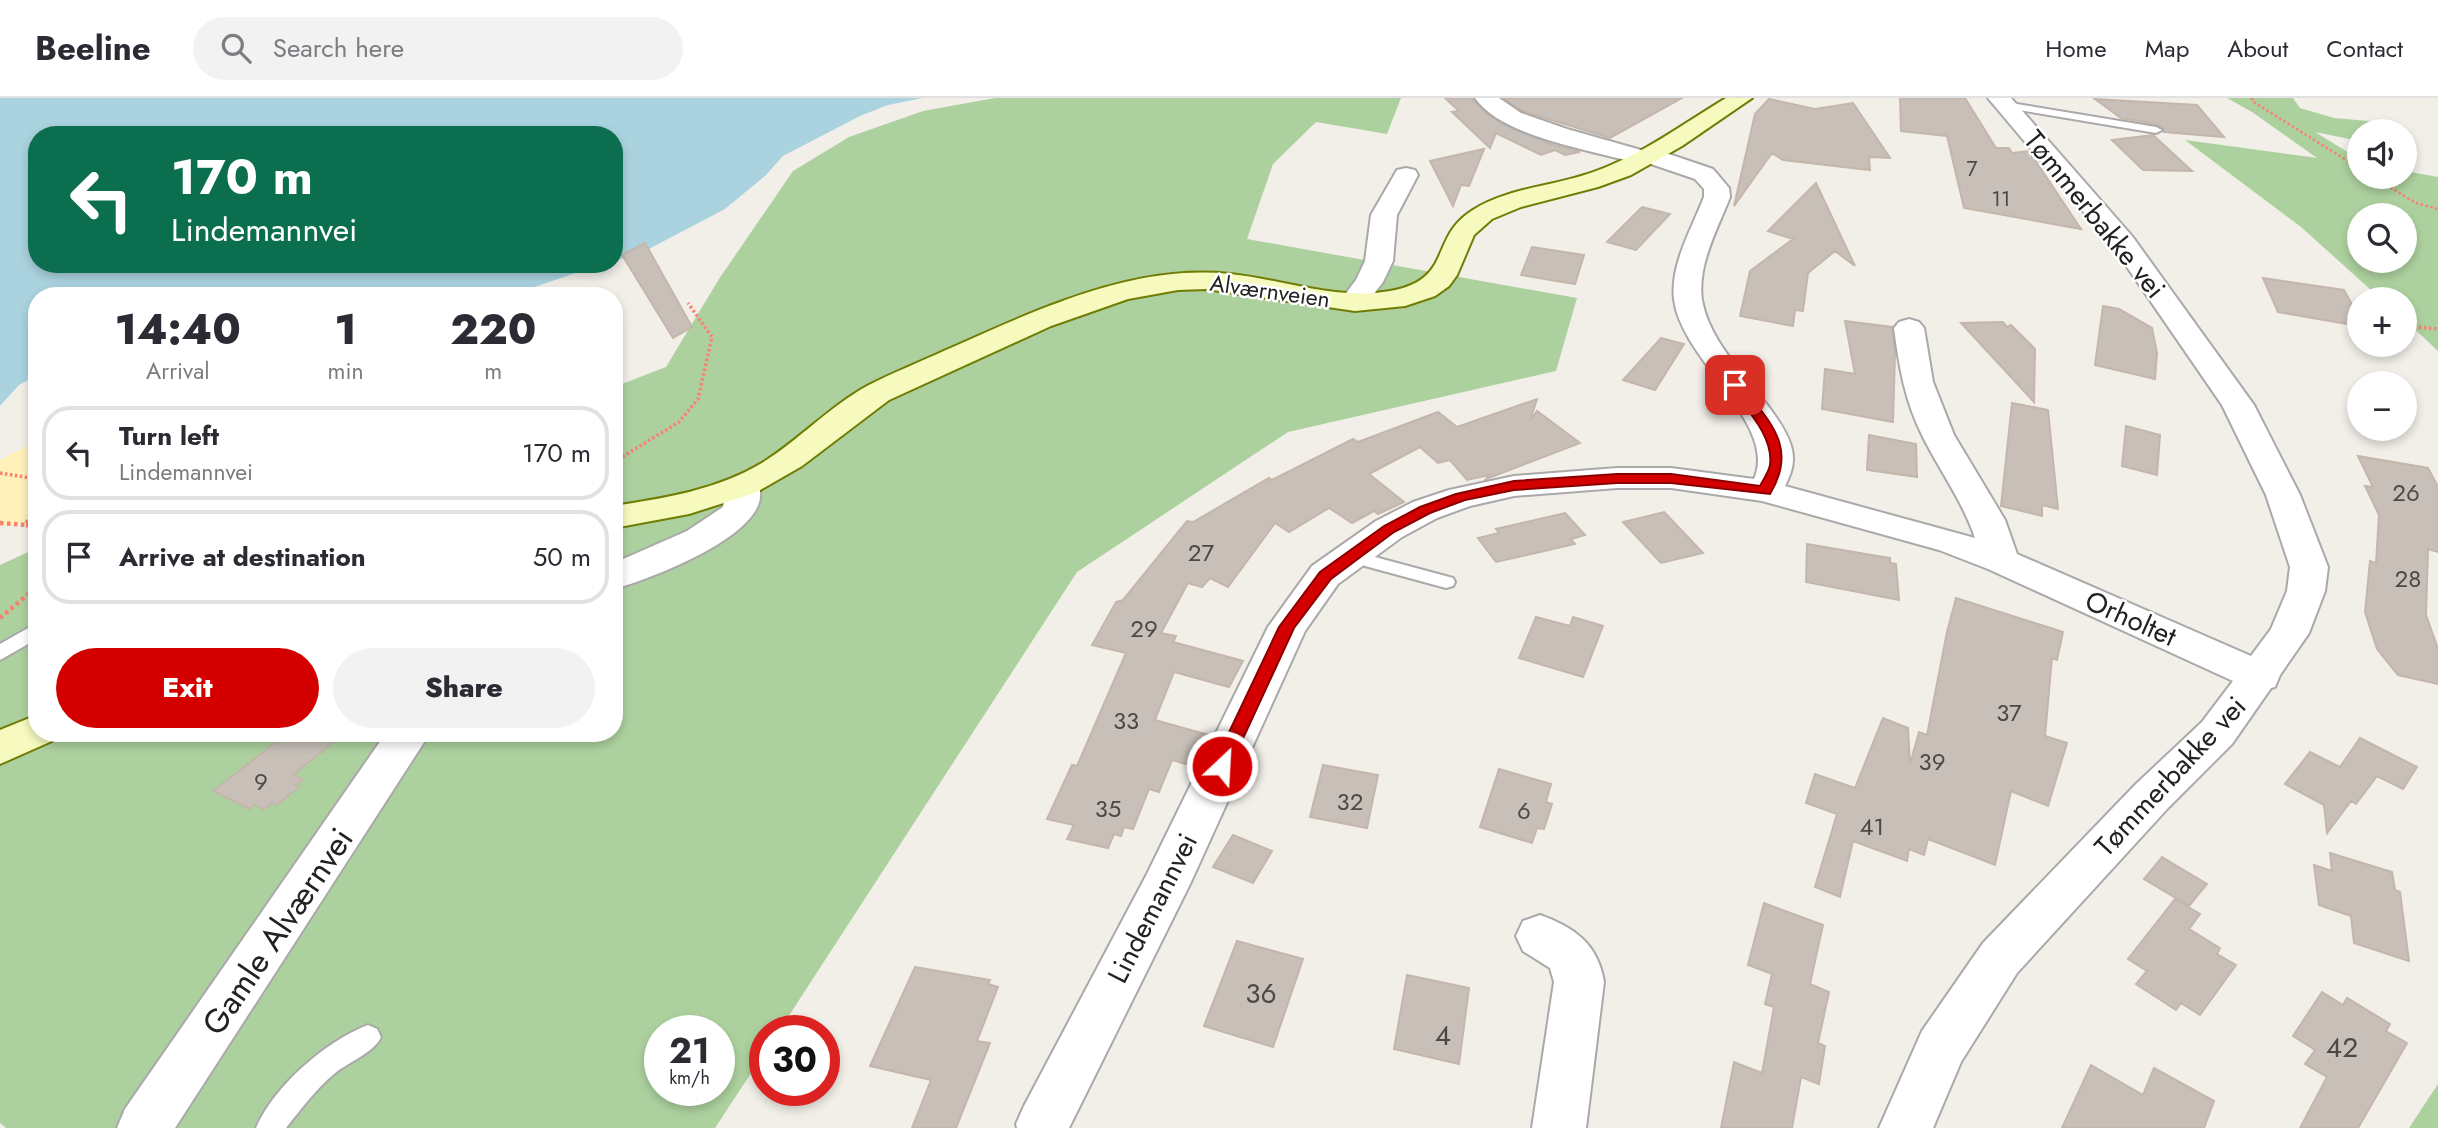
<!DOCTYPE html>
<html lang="en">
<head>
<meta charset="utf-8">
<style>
	:root { --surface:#fff; --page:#f2f2f3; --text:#2b2b33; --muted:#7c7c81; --line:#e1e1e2; --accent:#d40000 }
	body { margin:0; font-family:Jost,sans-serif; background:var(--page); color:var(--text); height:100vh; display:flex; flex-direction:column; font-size:26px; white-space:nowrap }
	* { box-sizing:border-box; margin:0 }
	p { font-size:23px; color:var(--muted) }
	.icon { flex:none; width:38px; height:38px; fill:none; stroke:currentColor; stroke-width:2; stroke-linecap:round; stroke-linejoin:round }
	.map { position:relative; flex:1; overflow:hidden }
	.panel { position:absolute; left:28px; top:189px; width:595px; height:455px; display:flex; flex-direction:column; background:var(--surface); border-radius:28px; box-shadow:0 4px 10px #0003 }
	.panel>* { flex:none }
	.guide { position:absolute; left:28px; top:28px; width:595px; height:147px; border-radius:28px; box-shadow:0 4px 10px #0003; background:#0b6e4f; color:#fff; overflow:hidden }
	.controls { position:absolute; left:2347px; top:21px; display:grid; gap:14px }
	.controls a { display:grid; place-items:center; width:70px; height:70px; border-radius:50%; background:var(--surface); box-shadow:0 4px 10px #0003; font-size:35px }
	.speed { position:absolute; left:644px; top:917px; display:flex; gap:14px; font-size:35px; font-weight:700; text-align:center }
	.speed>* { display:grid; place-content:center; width:91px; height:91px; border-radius:50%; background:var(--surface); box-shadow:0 4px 10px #0003; line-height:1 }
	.speed small { font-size:18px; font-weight:400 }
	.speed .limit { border:10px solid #d22; background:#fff; color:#111 }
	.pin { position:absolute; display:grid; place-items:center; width:60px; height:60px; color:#fff; margin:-30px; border-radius:14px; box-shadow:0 4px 10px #0006 }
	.me { position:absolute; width:77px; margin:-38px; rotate:25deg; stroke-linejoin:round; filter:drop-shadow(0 0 5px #0008) }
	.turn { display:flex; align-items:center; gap:24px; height:147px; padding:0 28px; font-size:32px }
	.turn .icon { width:91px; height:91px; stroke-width:2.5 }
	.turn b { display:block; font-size:49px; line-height:60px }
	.eta { display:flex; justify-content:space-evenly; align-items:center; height:119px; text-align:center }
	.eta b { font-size:42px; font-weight:800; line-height:49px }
	.primary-button { display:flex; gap:14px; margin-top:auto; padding:14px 28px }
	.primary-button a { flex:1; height:80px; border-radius:42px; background:var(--accent); color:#fff; font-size:28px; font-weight:800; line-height:80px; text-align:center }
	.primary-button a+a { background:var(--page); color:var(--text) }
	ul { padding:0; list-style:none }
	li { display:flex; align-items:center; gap:21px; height:94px; margin:0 14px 10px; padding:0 14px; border:4px solid var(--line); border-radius:28px }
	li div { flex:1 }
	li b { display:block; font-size:26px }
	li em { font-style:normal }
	header { display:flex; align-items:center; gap:42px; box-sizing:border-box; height:98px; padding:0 35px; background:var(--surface); border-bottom:2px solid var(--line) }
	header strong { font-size:33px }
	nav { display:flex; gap:38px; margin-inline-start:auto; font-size:24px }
	.search { width:490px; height:63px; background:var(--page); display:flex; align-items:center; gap:18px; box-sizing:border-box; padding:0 24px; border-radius:38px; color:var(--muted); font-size:26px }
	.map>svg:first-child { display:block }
	.forest { fill:#add19e; fill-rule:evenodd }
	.sand { fill:#fff1ba }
	.water { fill:#aad3df }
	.building { fill:#c7bfb8; stroke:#c4b6ab; stroke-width:2 }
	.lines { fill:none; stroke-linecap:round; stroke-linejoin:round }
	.service-casing { stroke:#a9a9a9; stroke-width:4 }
	.minor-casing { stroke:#a9a9a9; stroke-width:4 }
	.secondary-casing { stroke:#707d05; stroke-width:4 }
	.path-far2 { stroke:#fa8072; stroke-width:2.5; stroke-dasharray:2.5 2.5; stroke-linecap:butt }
	.path-far1 { stroke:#fa8072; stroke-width:3.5; stroke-dasharray:2.5 2.5; stroke-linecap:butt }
	.path { stroke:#fa8072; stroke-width:4.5; stroke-dasharray:3.5 3.5; stroke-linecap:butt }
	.service { fill:#fff; fill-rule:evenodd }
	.minor { fill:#fff; fill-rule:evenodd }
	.secondary { fill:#f7fabf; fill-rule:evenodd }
	.route { fill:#d40000; stroke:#8a0000; stroke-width:2 }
	.labels { text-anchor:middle; stroke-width:5; stroke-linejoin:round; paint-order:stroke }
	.far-number-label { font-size:21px; fill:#4b4948 }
	.far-street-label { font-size:23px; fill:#222; stroke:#fff }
	.number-label { font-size:24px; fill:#4b4948 }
	.street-label { font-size:28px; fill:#222; stroke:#fff }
	.near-number-label { font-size:28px; fill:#4b4948 }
	.near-street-label { font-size:33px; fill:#222; stroke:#fff }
</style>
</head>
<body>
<header>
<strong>Beeline</strong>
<div class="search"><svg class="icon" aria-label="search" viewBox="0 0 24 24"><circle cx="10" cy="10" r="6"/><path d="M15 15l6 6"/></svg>Search here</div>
<nav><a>Home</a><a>Map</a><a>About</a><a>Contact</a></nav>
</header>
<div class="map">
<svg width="2438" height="1030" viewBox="0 0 2438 1030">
	<rect width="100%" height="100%" fill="#f2efe9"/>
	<!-- forest -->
	<path class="forest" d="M995,0H1401L1387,36L1316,24L1273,66L1247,141L1577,200L1556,273L1288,334L1077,474L779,933H765V954L715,1030H6L0,1025V467L37,450V635H614V289L666,269L719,181L793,73L849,39L923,13ZM660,933H719V992H660Z
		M2227,0H2293L2300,10L2334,20L2380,24L2399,33H2359V43L2315,34L2359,61V79H2404L2405,73L2438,79V253L2405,222L2404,201H2381L2301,129L2185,42L2317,60L2252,14ZM2359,117H2404V163H2359Z
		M2438,986V1030H2409Z"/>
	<!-- sand -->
	<path class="sand" d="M37,343V422L26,426L0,428V362Z"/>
	<!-- water -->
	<path class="water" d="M0,0H923L888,7L860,18L783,58L765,78L725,111L645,153L614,163V37H37V166H602L508,198H37V277L19,287L0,308Z"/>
	<!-- building -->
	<path class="building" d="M1445,0H1472L1486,15L1504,27L1548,45L1580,54L1565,57L1555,52L1541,57L1496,35L1490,50L1452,14L1459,13Z
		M1504,0H1682L1610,40L1522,13Z
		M1900,0H1965L1996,50H2009L2012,55L2029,53L2081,131L1964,110L1947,38L1901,33Z
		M1769,1L1815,11L1853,5L1890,60L1869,59L1870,72L1783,62L1772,55L1734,108L1755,16Z
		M2095,1L2197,7L2224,39L2164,34L2163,30L2156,26L2121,20Z
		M2153,37L2192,73L2143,72L2112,42Z
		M1484,51L1469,88L1461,87L1453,108L1430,63Z
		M1816,85L1855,168L1835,153L1808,175L1803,213L1795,212L1793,228L1740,218L1750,173L1793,141L1768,133Z
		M1642,109L1670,116L1636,152L1607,144Z
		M645,145L692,229L673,240L622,157Z
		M1532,149L1584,157L1575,186L1521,177Z
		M2263,180L2344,192L2359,219V228L2278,214Z
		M2103,208L2119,211L2152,230L2157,255L2155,281L2095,267Z
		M1845,223L1892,229L1895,255L1893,324L1822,311L1825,271L1855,276Z
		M2003,224L2007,229L2011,227L2035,251L2034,304L1961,225Z
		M1661,240L1684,246L1655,292L1623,282Z
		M1537,301L1530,323L1537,313L1580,345L1486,381L1489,377L1467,382L1450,362L1438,365L1420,349L1369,376L1404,404L1378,416L1374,413L1352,425L1329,410L1289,434L1275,425L1228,489L1210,480L1202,489L1188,485L1161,535L1176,538L1173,544L1243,563L1229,589L1174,574L1155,622L1212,638L1196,669L1172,662L1159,694L1149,691L1133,731L1124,729L1121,738L1114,736L1108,750L1067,741L1074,727L1047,721L1072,667L1077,668L1126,555L1092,547L1116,504L1123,502L1187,423L1193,424L1269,380L1272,382L1353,341L1358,344L1438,314L1457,329Z
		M2012,305L2048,312L2058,411L2042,407V418L2001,408Z
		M2126,328L2160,337L2157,377L2122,368Z
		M1869,337L1916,346L1917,379L1867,372Z
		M2358,358L2428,370L2438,389V454L2428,451L2426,517L2438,551V586L2398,577L2377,551L2365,514L2370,463L2376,465L2379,417L2365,388L2373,389Z
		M1664,414L1703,455L1661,465L1623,424Z
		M1565,415L1585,437L1571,441L1575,446L1496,464L1478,440L1499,435L1496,431Z
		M1807,446L1890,460V465L1896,466L1899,502L1806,484Z
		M1956,500L2063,534L2057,562L2052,560L2045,638L2067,645L2048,708L2011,693L1995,767L1928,741L1924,757L1909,751L1907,763L1853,743L1840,799L1815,789L1837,716L1806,705L1815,676L1855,690L1883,620L1908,630L1910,666L1919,634L1927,637L1947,534Z
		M1536,519L1570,528L1573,519L1603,528L1583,579L1519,560Z
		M288,635H345L293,677L303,681L295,687L299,689L276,707L272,705L264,711L255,707L250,711L213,693Z
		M2360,640L2417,669L2403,691L2377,678L2356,706L2351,703L2327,735L2324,707L2285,686L2310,654L2340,669Z
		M1323,667L1378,677L1367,730L1310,719Z
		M1499,671L1551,686L1546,704L1552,706L1544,731L1537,730L1532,745L1480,729Z
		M1233,737L1272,753L1253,785L1213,769Z
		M2330,755L2392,774L2395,792L2400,794L2409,863L2354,845L2351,818L2319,807L2314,767L2332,773Z
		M2162,759L2207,786L2189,808L2144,781Z
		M2175,801L2200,816L2189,831L2220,850L2217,856L2236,867L2200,917L2181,905L2176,912L2136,886L2147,873L2128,861Z
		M1764,805L1823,827L1810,886L1829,894L1818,945L1825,948L1819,986L1801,979L1792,1030H1721L1734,964L1762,975L1774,909L1765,906L1772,876L1748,867Z
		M1237,843L1303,861L1273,949L1204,928Z
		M915,869L990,882L988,886L998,889L977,943L990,945L956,1030H912L931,982L870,968Z
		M1407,877L1469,890L1459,966L1394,951Z
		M2322,894L2343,907L2347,900L2390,926L2386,933L2407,945L2358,1030H2300L2327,979L2305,966L2315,952L2293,938Z
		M2091,967L2143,997L2154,970L2214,1003L2204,1030H2062Z"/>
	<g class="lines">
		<!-- service casing -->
		<g class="service-casing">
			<path id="service" d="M2005,4L2156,29L2162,32L2156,35L2001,9L1999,7Z
				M1349,452L1453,480L1455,484L1453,488L1446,490L1343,462L1340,458L1343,454Z
				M37,525V541L0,562V546Z
				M368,927L377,931L381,939C374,955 348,964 334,976C316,991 301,1011 286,1030H256C274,988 326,943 368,927Z"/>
		</g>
		<!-- minor casing -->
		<g class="minor-casing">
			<path id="minor" d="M1475,0H1499L1521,15L1567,31L1641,52H1657L1713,71L1729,90L1730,99C1718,130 1697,167 1702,202C1710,247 1751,282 1776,319C1782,328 1790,340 1792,352C1795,365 1791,376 1785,388L1975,440C1963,404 1940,373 1923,339C1905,304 1899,268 1894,230L1899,224L1909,221L1919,224L1924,230L1933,284L1954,337L2005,422L2017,456L2251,558L2271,531L2287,493L2290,469L2266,397L2222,307L2114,150L1988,0H2011L2132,138L2254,307L2300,397L2328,469L2325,493L2309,535L2280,577L2275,589L2271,590L2232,646L2168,710L2017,875L1961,964L1933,1030H1879L1922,933L1983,845L2136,686L2202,624L2233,583L1988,471L1939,452L1762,403L1671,390H1617L1514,398L1470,408L1437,420L1402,439L1338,486L1305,533L1191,784L1069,1030H1017L1016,1026L1024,1008L1147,776L1268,529L1312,468L1376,423L1413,404L1449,392L1514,378L1617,370H1671L1754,381C1779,326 1681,262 1674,201C1670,167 1692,130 1704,99V91L1695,81L1651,66L1636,65C1591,52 1502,39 1475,0Z
				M1406,70L1415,72L1418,77L1397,117L1393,163L1383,184L1364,209L1354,212L1344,209L1340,203L1356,182L1365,163L1371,117L1397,72Z
				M743,378L755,381C789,430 648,482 614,491V465L687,433L723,409L726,388L731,381Z
				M386,635H430L175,1030H117L125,1011Z
				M1540,817C1574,829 1598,846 1604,884L1586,1030H1532L1554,884L1550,870L1523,853L1516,838L1523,823Z"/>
		</g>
		<!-- secondary casing -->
		<g class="secondary-casing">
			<path id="secondary" d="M1726,0H1752L1682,48L1631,77L1598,89L1521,109L1492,121L1474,137L1457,177L1449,188L1435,198L1405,208L1355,213L1206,191L1178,192L1128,201L1051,228L889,302L802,368L755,395L689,416L614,430V408C665,400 717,392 762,365C799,342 829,309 867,288C892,275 920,264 946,252C983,236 1021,218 1060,204C1114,184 1171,170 1230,176C1280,181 1331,201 1383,194C1456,185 1427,140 1473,112C1509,89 1557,88 1596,73C1643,56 1683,26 1726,0Z
				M37,617V635H56L52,643L0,666V632Z"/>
		</g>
		<!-- path-far2 -->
		<path class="path-far2" d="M2252,0V3L2359,70
			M2373,79L2416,105L2438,111"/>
		<!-- path-far1 -->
		<path class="path-far1" d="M2404,228L2438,231
			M614,364L679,324L698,301L712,239L688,205
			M0,375L37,381"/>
		<!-- path -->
		<path class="path" d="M0,425L26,427L37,400
			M26,427L37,429
			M0,520L37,489"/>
		<!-- service -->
		<use href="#service" class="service"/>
		<!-- minor -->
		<use href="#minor" class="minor"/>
		<!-- secondary -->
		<use href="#secondary" class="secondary"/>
	</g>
	<!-- route -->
	<path class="route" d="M1735,283L1740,285C1768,323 1799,348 1770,396L1671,385H1617L1514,392L1465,402L1430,415L1394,434L1331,481L1294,530L1228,673H1215L1213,668L1279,529L1320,474L1384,428L1420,409L1456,396L1514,383L1617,376H1671L1760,388C1763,382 1769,374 1770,367C1774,337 1744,309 1729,287Z"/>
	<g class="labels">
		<!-- far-number labels -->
		<g class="far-number-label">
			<text x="1972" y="78">7</text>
			<text x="2001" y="108">11</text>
		</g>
		<!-- far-street labels -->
		<g class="far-street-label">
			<text transform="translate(1270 193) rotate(8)" y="8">Alværnveien</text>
		</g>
		<!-- number labels -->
		<g class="number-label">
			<text x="2406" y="403">26</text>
			<text x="1201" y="463">27</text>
			<text x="2408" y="489">28</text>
			<text x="1144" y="539">29</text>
			<text x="2009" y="623">37</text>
			<text x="1126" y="631">33</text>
			<text x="1932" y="672">39</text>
			<text x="261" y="692">9</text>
			<text x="1350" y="712">32</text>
			<text x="1108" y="719">35</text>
			<text x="1524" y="721">6</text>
			<text x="1872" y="737">41</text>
		</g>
		<!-- street labels -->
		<g class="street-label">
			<text transform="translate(2095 116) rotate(51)" y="10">Tømmerbakke vei</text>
			<text transform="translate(2131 520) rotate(24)" y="10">Orholtet</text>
			<text transform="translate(2170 678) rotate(-47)" y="10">Tømmerbakke vei</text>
			<text transform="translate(1152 810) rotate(-63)" y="10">Lindemannvei</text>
		</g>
		<!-- near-number labels -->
		<g class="near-number-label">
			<text x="1261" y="905">36</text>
			<text x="1443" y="947">4</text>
			<text x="2342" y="959">42</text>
		</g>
		<!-- near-street labels -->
		<g class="near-street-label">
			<text transform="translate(277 833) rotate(-56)" y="12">Gamle Alværnvei</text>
		</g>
	</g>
</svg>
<div class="controls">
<a><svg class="icon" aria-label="sound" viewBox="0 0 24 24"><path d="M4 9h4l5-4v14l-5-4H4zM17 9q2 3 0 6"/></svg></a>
<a><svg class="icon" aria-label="search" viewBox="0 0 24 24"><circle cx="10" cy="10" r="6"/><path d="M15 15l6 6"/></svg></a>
<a>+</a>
<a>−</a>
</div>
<div class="speed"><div>21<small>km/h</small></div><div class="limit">30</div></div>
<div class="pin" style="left:1735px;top:287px;background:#d93025"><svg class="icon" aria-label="arrive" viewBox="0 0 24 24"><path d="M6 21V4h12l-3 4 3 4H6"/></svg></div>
<svg class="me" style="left:1222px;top:668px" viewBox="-20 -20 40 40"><circle r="17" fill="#d40000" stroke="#fff" stroke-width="3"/><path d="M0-11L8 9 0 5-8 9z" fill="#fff"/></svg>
<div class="guide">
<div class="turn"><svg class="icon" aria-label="left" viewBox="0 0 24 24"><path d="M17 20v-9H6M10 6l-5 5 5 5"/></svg><div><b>170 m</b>Lindemannvei</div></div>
</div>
<section class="panel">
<div class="eta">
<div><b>14:40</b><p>Arrival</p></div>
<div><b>1</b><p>min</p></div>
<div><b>220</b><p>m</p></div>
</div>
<ul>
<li><svg class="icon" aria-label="left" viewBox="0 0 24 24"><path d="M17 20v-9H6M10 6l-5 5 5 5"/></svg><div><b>Turn left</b><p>Lindemannvei</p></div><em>170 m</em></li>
<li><svg class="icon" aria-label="arrive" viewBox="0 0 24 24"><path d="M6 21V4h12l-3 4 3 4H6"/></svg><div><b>Arrive at destination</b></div><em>50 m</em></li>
</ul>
<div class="primary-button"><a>Exit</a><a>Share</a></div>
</section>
</div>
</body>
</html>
